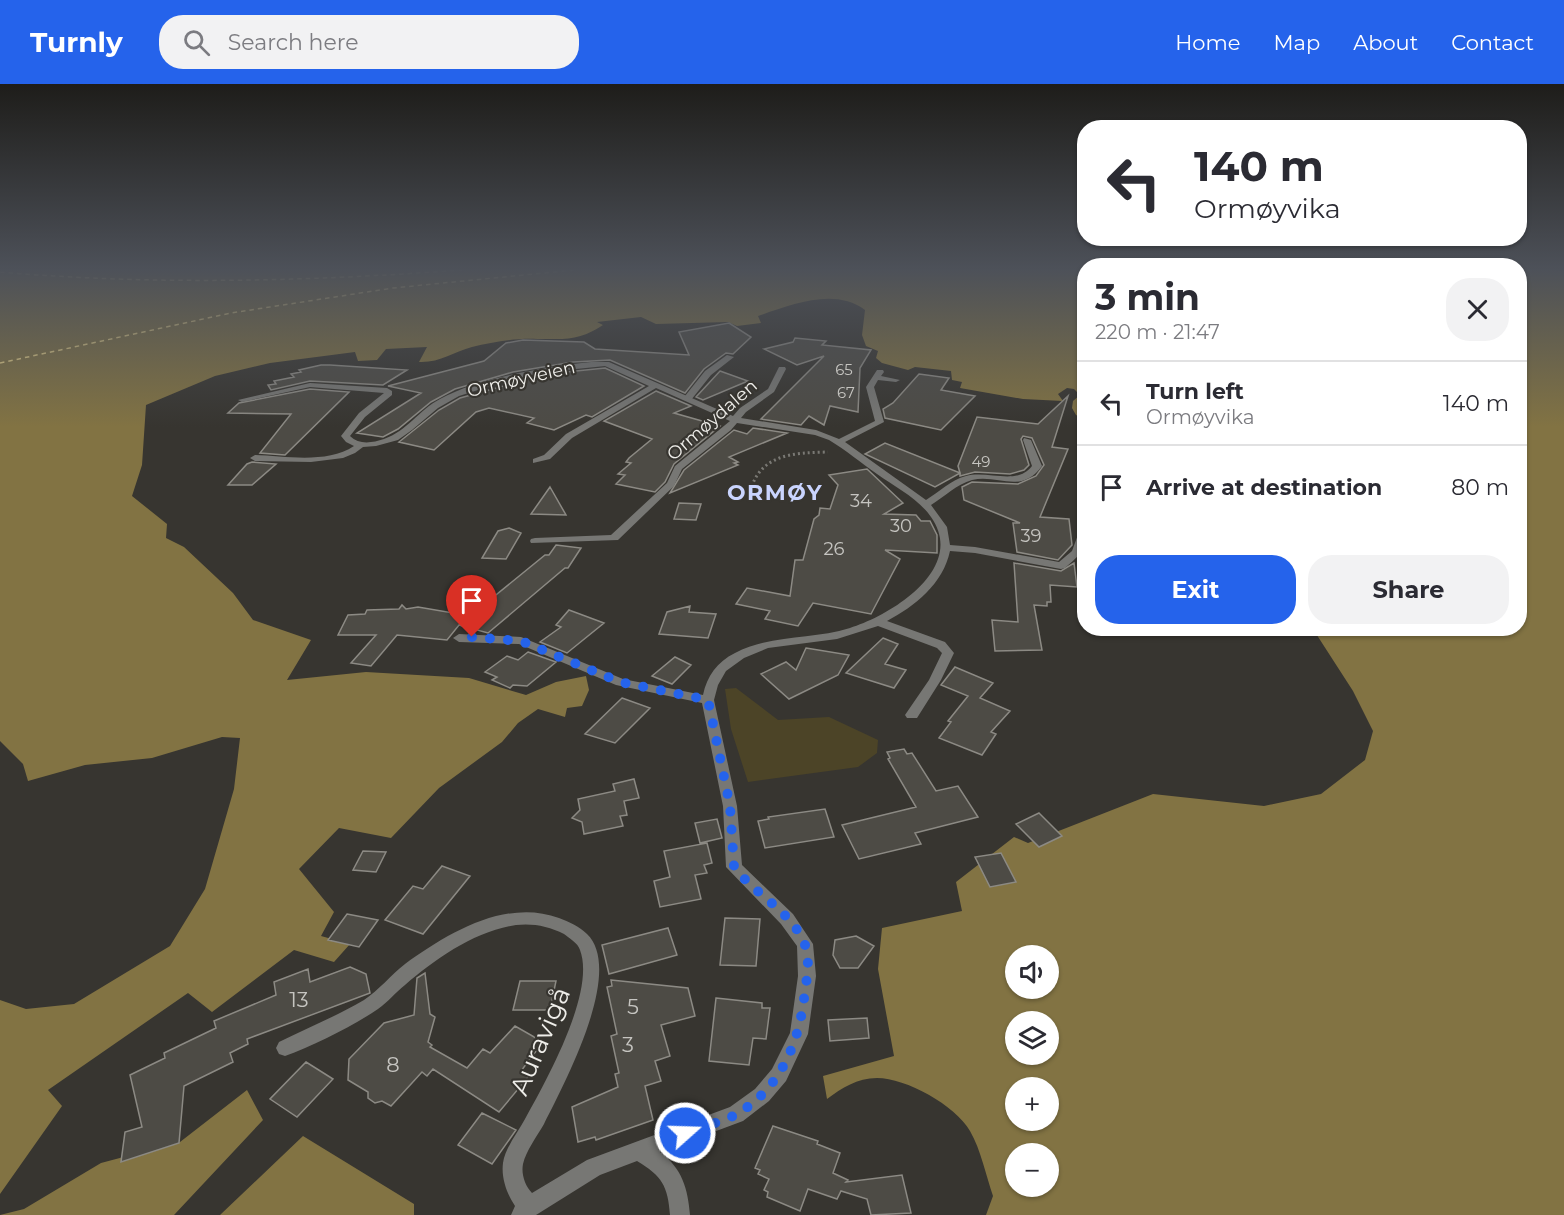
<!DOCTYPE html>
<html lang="en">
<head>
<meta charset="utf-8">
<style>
	:root { --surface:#fff; --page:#f2f2f3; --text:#2b2b33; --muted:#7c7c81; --line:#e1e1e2; --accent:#2563eb }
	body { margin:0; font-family:Montserrat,sans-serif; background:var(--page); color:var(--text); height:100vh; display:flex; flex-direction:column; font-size:22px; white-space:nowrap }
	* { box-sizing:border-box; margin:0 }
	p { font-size:20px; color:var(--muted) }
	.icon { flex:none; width:33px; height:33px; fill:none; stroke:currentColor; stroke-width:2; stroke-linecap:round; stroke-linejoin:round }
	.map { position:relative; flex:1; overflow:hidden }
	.side { position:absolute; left:1077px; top:174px; width:450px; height:378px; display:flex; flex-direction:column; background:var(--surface); border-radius:24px; box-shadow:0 2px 4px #0004 }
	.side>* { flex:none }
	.top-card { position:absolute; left:1077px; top:36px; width:450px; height:126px; border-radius:24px; box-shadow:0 2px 4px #0004; background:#fff; color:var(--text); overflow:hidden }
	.buttons { position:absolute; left:1005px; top:861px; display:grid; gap:12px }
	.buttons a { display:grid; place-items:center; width:54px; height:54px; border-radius:50%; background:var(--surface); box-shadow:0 2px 4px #0004; font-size:30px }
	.pin { position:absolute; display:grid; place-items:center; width:51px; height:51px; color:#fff; margin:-62px -26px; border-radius:50% 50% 50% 0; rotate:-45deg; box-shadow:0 0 6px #0007 }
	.pin .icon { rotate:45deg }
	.me { position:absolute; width:66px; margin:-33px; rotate:70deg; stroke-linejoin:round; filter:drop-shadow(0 0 4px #0008) }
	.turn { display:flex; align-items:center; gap:21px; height:126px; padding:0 18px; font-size:27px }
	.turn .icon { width:78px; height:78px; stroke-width:2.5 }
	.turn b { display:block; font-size:42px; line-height:51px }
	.round { display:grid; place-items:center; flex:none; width:63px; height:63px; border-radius:24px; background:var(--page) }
	.overview { display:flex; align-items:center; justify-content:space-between; height:102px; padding:0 18px }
	h1 { font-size:36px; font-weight:700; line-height:45px }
	.action { display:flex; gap:12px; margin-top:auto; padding:12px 18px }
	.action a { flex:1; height:69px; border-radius:24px; background:var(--accent); color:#fff; font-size:24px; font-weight:700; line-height:69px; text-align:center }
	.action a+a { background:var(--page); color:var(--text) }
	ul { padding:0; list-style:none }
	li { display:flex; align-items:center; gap:18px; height:84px; padding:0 18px; border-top:2px solid var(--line) }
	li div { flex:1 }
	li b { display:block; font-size:22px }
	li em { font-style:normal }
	header { display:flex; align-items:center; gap:36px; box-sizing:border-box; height:84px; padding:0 30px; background:var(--accent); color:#fff }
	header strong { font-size:28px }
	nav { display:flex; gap:33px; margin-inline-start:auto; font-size:21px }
	.search { width:420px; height:54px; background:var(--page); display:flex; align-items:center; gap:15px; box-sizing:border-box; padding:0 21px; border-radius:24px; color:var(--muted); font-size:22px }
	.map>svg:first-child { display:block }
	.green { fill:#4c4427 }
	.water { fill:#827343; fill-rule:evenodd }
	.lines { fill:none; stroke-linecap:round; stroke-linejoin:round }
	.ferry { stroke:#ecd589; stroke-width:1.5; stroke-dasharray:4.5 4; stroke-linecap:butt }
	.building { fill:#4d4b45; stroke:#8c8a84; stroke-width:1.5 }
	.path { stroke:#7a7974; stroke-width:3; stroke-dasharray:2 3; stroke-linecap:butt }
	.service { fill:#777774; fill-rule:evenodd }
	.minor { fill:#777774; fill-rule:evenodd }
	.route { stroke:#2563eb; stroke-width:10; stroke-dasharray:0 18 }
	.labels { text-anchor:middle; stroke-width:4.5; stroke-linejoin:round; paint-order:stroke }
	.far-number-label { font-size:15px; fill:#c6c5c1 }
	.far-street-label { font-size:18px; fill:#efeeea; stroke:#373530 }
	.number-label { font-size:18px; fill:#c6c5c1 }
	.near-number-label { font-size:21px; fill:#c6c5c1 }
	.far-district-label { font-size:22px; font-weight:bold; letter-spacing:1.5px; fill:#c9d4fe; stroke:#373530 }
	.near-street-label { font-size:26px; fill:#efeeea; stroke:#373530 }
</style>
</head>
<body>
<header>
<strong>Turnly</strong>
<div class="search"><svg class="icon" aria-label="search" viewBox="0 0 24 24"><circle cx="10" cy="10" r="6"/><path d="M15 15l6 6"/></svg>Search here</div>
<nav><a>Home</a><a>Map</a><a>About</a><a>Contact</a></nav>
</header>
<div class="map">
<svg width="1564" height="1131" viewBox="0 0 1564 1131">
	<rect width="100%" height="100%" fill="#373530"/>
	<!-- green -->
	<path class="green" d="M736,604L778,636L829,633L878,656L877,669L858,683L748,698L731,645L725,605Z"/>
	<!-- water -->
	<path class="water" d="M0,184L1080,186L1084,187V335L1076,331L1072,324L1073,317L1080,311L1074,305L1067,304L1058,310L1063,317L1023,315L960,304L962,298L952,296L951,287L915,283L908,286L882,279L876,274L878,267L866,262L862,251L865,226C834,203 791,221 758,232L761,239L737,242L728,238L656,240L641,233L597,238L603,241C579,257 565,255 537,255C516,254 493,258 472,263C454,268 439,279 419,278L427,263L386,265L377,276L358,277L355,268L270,279L215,292L146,321L142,381L132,412L167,440L166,454L184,463L233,509L253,536L311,556L287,596L366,588L469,594L526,611L556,598L586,592L589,606L582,622L567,624L565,633L538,625L518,639L502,658L439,704L391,754L339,744L299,785L334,828L321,852L350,860L334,878L294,866L212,928L188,909L48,1006L62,1022L0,1110V916L26,925L74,920L170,862L205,805L234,705L240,654L222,653L152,674L85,681L28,697L23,680L0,657Z
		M1520,184L1564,187V1131H986L993,1112C986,1092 981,1066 970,1047C955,1021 906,994 877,994C857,994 842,1004 827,1015L823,992L894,972L878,885L882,844L962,827L956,798L1014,753L1028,759L1153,710L1264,722L1321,710L1365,676L1373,647L1353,607L1313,545L1520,544ZM1016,872H1048V904H1016ZM1016,938H1048V970H1016ZM1016,1004H1048V1036H1016ZM1016,1070H1048V1102H1016Z
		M247,1006L263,1036L174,1131H0L24,1125L101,1079L180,1058Z
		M303,1052L414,1120V1131H220Z"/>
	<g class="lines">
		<!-- ferry -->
		<path class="ferry" d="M0,188C161,202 325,197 486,184
			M0,279L231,229L393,204L594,184"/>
	</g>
	<!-- building -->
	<path class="building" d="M729,239L751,253L733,270L726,269L704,285L685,309L610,276L573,278L513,288L455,305L431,318L398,345L383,353L357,349L421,309L388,302L484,277L506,259L523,256L584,258L595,265L689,271L679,248Z
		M795,254L826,257L822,261L871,266L860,284L858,328L830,322L824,341L809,332L801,341L761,335L824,272L797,281L764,265L793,258Z
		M321,281H330L407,286L383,301L310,297L271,306L268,301L276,300L274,297L294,293L291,290L301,288L299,286Z
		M605,284L644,302L592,333L586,331L554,346L527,339L534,334L489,324L476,328L434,366L399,358L439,326L460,314L547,290Z
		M720,287L748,297L703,316L696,313Z
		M919,290L949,294L941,306L975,312L941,346L885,334L883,325L893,319Z
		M310,305L349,308L285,371L260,369L291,330L228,329L239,319Z
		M656,307L691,322L674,329L720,342L674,380L665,398L655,408L616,400L625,391L618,390L631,379L626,378L629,374L652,355L604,337Z
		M1068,312L1052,363L1068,365L1040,433L1069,435L1072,461L1058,476L1017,468L1013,439H1020L964,416L962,403L972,398L1018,400L1036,392L1044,381L1032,354L1023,352L1021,355L1029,381L1024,386L1010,390L975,388L960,392V389L935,403L865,370L885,359L960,389L958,382L977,333L1038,340Z
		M753,344L787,349L729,373L738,378L734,379L738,381L670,409L684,386L734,346L747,350Z
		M252,378L276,380L252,401H228L247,380Z
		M867,385L903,419L884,430L916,431L921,437H930L937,451V469L885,466L900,475L871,530L813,519L798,542L765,535L770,527L736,520L747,504L790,512L795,476H803L814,435L819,431L820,424L830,425L838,401L829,391Z
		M550,403L566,431L531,430Z
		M679,419L701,420L696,436L674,435Z
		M509,444L521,449L506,475L482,474L498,447Z
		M556,461L581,464L568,484H565L488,549L459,541L447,556L397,551L371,582L351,579L376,551H338L348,531L365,530L367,526L399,525L402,521L406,525L418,523L465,531L459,541L545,471H549Z
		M1014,479L1061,487L1074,479L1077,503L1050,501L1051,518H1047V522L1034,521L1042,566L995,567L992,536L1018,538Z
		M690,522L689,528L716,530L708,554L659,550L667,528Z
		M569,526L604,539L567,569L540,558L561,543L556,541Z
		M883,554L898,560L885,580L906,586L894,604L846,589Z
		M806,564L849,571L838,591L789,615L761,590L786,578L796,586Z
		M528,568L556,578L527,602L513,601L510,604L492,596L497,593L485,588L507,572L518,576Z
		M675,573L691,581L672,600L652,592Z
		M955,583L993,599L980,614L1010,627L991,648L996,650L982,671L939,654L951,638L948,637L968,612L941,601Z
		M622,614L650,624L615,659L585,650Z
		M904,665L907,670L912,669L936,707L958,702L978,733L915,749L921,760L859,775L842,741L916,723L888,675L890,674L887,668Z
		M634,695L639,714L624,717L627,731L620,732L623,742L584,750L582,738L572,734L580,726L578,715L615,707L613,700Z
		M825,725L834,753L765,764L758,737L769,735L768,733Z
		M1039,729L1062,752L1039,763L1016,740Z
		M717,735L722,754L700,759L695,739Z
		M707,759L712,779L704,781L707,789L695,791L701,815L660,823L654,797L670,793L664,767Z
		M363,767L386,768L376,788L353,786Z
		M1001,769L1016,798L990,803L975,773Z
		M442,782L470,792L423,850L385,836L413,802L423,805Z
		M347,830L378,836L359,863L328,856Z
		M725,834L760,835L756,882L720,881Z
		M668,844L677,871L609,890L602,861Z
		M856,852L874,862L858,884H840L833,871L835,856Z
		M350,883L366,890L370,909L247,955L248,960L230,969L233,978L184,1002L179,1059L121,1078L125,1048L142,1043L130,991L165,974L164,969L216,944L214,937L276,911L274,898L308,885L310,898Z
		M425,889L430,930L435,933L428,958L432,961L430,963L467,984L483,965L490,969L515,942L543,958L521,987L529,992L499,1028L433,985L427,992L422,988L391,1022L382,1017L375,1019L368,1014V1008L348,996L349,975L384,939L414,931L417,894Z
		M611,896L688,904L695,932L661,941L670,972L655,977L661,997L645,1002L653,1036L596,1056L595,1053L578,1058L572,1023L618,1003L615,990L619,989L611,952L617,950L607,903L612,902Z
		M520,897H556L550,926H513Z
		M716,914L762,919V924H770L766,955L753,954L749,981L709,977Z
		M867,934L869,954L830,957L828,936Z
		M306,978L333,995L297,1033L270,1015Z
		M482,1029L516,1046L492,1080L458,1061Z
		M773,1042L818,1057L817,1060L840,1069L833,1089L848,1096L846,1098L902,1091L911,1129L871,1131L867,1115L841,1107L837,1115L808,1105L800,1127L767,1113L768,1108L764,1106L769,1095L758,1090L760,1086L755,1084Z"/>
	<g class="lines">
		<!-- path -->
		<path class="path" d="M749,412C758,370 791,369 828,368"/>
		<!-- service -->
		<path class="service" d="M727,271L734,273L711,291L691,316H685V312L705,287Z"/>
		<!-- minor -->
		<path class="minor" d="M591,278H609L733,332L740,324L768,305L779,283H785L786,285L774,308L746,328L741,334L816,346L839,355L875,337L866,303L877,286H883L884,288L881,292L900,296L896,298L878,296L874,303L884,338L845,358L926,416C939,408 951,396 966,392C988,386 1017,402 1032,382L1023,356L1024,354L1031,356L1042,382C1021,411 999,390 972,396C957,400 944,413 931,421L947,443L950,461L975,463L1059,478L1072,467L1079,448L1084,445C1084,468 1081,470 1065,484L1061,485L975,469L950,467C943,500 915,522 887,537L945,558L954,569L941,596L917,634H907L905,631L929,596L942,569L937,564L878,542L837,555L768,564L744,574L726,587L718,601L714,616L737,722L742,781L793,830L813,860L816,892L808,950L786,997L769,1017L743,1037L660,1068C682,1084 688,1105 690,1131H670C668,1102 662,1092 637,1077L600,1091L536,1131H511L515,1122C507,1110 501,1094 503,1079C505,1064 518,1048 525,1035C546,997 596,908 580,866C578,859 569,854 564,850C549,842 532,839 516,841C475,847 435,875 405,901C396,908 388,918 378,925C353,942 313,962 285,972L279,970L276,964L279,958C307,944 337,932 364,916C379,906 391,891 405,880C448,849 506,814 559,834C569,838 579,842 587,850C625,887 564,1000 544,1040C537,1052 526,1067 523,1080C521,1090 525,1102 532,1109L587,1076L730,1023L755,1005L772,985L790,949L798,892L797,862L781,840L726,783L723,722L702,619L616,601L519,560L459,558L453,554L459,550L521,553L623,595L703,611C707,592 717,578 735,569C771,550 812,556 850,544C892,531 967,484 931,433C918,414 895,403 877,390C861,379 846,366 829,356L815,351L737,339L731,346L682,385L674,402L618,456L531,459L530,457L531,455L535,454L611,451L667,399L675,382L730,337L656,304L572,354L550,375L533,379V375L544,371L566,350L649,302L605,282L547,288L500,299L459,312L438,324L412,346L398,356L376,362L363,363L355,369L343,374L311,378L255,377L250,374L255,371C286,372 327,380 354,362L346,358L341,352L359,329L384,309L310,303L242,318L238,316L310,299L387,304L392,307V311L365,333L350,352C359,361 372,359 384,355C407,347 419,326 440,315C480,293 546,283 591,278Z"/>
	</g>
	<!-- sky -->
	<linearGradient id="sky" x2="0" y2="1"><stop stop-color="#1e1d1a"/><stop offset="0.54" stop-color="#4d5159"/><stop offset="1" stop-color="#4d5159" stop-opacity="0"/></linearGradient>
	<rect width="1564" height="343" fill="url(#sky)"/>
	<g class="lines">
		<!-- route -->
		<path class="route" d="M472,553L521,557L620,598L708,616L730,722L734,783C754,810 793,828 805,861C811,877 806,898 804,915C798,962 779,1005 737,1030C722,1038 702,1043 685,1049"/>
	</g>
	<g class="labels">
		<!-- far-number labels -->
		<g class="far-number-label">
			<text x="844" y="291">65</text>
			<text x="846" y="314">67</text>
			<text x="981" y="383">49</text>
		</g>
		<!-- far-street labels -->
		<g class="far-street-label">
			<text transform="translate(521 295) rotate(-13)" y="6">Ormøyveien</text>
			<text transform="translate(712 336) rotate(-41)" y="6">Ormøydalen</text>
		</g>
		<!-- number labels -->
		<g class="number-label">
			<text x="861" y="423">34</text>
			<text x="901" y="448">30</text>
			<text x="1031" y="458">39</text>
			<text x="834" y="471">26</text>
		</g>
		<!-- near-number labels -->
		<g class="near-number-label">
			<text x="299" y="923">13</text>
			<text x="633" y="930">5</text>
			<text x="628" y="968">3</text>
			<text x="393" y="988">8</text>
		</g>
		<!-- far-district labels -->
		<g class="far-district-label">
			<text x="775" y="416">ORMØY</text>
		</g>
		<!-- near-street labels -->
		<g class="near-street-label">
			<text transform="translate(540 957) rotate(-67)" y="9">Auravigå</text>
		</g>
	</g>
</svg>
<div class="buttons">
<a><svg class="icon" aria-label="sound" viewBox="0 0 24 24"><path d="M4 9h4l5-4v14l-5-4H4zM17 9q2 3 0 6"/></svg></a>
<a><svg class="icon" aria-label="layers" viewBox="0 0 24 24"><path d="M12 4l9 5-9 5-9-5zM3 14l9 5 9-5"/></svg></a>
<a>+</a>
<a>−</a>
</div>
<div class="pin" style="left:472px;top:553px;background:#d93025"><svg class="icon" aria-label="arrive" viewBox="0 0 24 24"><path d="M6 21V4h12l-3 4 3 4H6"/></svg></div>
<svg class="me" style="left:685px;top:1049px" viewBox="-20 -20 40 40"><circle r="17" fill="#2563eb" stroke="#fff" stroke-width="3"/><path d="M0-11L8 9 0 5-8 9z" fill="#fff"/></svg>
<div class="top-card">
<div class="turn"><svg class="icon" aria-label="left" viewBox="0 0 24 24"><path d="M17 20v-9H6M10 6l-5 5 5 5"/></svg><div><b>140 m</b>Ormøyvika</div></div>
</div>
<section class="side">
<div class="overview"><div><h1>3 min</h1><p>220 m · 21:47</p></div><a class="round"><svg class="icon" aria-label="close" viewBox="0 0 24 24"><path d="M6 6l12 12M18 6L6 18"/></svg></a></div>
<ul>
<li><svg class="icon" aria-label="left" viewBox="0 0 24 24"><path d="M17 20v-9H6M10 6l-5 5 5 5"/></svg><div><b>Turn left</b><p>Ormøyvika</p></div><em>140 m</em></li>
<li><svg class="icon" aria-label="arrive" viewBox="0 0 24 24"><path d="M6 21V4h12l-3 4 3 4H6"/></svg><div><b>Arrive at destination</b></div><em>80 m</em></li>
</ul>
<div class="action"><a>Exit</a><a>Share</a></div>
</section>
</div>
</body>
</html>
